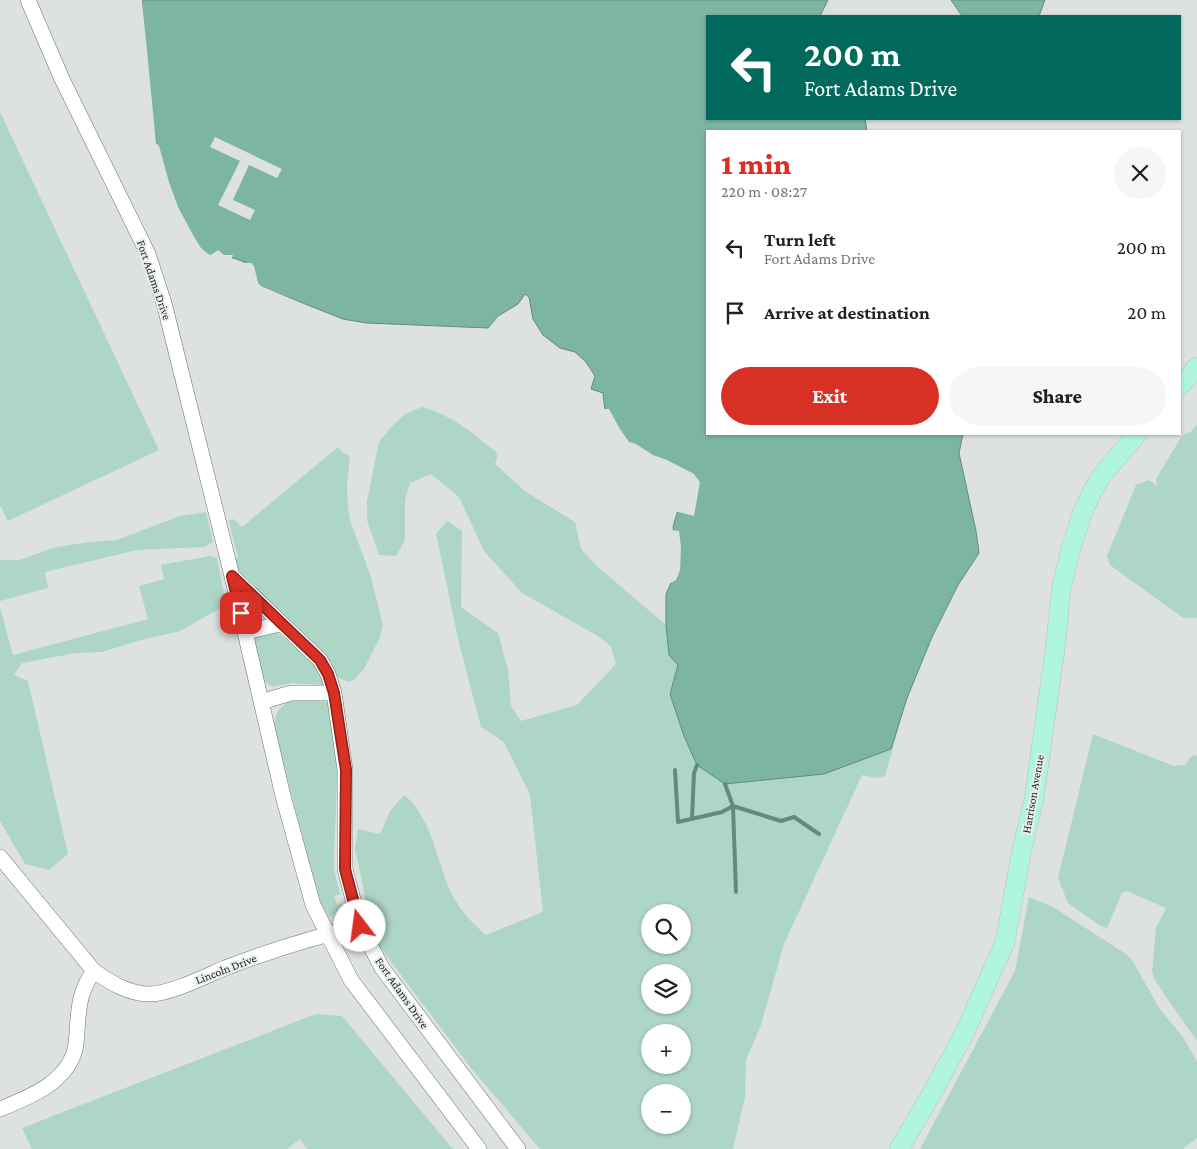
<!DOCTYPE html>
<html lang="en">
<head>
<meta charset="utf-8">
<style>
	:root { --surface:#fff; --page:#f6f6f6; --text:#202124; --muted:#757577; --accent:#d93025 }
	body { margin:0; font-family:"Crimson Pro",serif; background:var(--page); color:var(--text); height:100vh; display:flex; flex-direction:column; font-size:19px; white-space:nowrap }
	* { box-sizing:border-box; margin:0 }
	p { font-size:16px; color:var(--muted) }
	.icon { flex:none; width:28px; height:28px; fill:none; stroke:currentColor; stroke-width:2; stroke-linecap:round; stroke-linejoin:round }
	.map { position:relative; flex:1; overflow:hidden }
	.side { position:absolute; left:706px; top:130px; width:475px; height:305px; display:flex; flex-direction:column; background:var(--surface); border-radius:0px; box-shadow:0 1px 4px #0004 }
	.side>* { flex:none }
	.hud { position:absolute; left:706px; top:15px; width:475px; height:105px; border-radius:0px; box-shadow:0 1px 4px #0004; background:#00695c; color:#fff; overflow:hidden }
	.buttons { position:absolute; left:641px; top:904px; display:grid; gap:10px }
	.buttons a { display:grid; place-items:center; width:50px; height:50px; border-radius:50%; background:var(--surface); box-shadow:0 1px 4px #0004; font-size:25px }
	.pin { position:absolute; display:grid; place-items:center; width:42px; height:42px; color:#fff; margin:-21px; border-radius:10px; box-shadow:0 2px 8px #0006 }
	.me { position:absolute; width:55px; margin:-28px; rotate:345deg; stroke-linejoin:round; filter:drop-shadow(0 0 4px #0008) }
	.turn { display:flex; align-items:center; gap:18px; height:105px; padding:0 15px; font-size:22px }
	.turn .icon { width:65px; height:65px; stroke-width:2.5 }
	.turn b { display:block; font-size:35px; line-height:42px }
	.round { display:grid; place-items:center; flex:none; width:52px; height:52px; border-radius:26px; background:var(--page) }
	.summary { display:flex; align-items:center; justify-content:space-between; height:85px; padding:0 15px }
	h1 { font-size:30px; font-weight:800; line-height:38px; color:var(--accent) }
	.action { display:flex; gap:10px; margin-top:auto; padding:10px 15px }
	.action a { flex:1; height:58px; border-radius:30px; background:var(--accent); color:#fff; font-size:20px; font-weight:800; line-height:58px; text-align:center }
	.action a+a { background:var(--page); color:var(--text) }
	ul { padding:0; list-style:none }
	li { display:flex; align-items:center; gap:15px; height:65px; padding:0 15px }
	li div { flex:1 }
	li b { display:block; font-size:19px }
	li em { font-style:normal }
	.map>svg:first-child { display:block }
	.green { fill:#aed6c6; fill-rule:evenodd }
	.water { fill:#7db6a0; stroke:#628b7b }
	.pier { fill:#dde1df }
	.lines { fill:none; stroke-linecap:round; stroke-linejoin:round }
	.stream { stroke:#628b7b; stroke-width:4 }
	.minor-casing { stroke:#6c706e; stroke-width:16 }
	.major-casing { stroke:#bdbebe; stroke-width:20 }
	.minor { stroke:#fff; stroke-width:15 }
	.major { stroke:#aef5dc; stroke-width:19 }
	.route-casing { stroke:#8d1f18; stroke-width:12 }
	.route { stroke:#d93025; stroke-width:9 }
	.labels { text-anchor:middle; stroke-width:4; stroke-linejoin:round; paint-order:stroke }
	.street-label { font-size:12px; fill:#242625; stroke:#eaefec }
</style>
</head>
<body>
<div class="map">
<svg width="1197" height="1149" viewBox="0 0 1197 1149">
	<rect width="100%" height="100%" fill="#dde1df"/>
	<!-- green -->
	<path class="green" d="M0,112L159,450L8,521L0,505Z
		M422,407C454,416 473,433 498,454L495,464L526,492L575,522L581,549L598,567L666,625L958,585L932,637L907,698L885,776L876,778L862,775L784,944L761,1025L746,1060L745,1097L733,1149H540L471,1068L374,939L355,849L358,829L380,834L390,811L404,795C429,814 436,855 447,883C454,903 469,921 486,935L543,912L530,795L504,742L481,727L459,643L436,534L447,521L462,531L461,607L498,633L508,670L511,706L521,721L577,705L616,664L611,646L596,635L522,593L484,551L459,497L431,474L410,483L405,500V540L396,556L379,555L367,520V501L379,442L391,427L405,414ZM650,912H682V945H650ZM650,972H682V1005H650ZM650,1032H682V1065H650ZM650,1092H682V1125H650Z
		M1197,424V618H1183L1110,565L1107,556L1136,485L1149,480L1157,486L1156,479L1180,439L1185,434L1191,432Z
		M338,447L342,452L350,456L347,486L348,508L350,520L371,577L383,626L380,637L364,669L355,679L349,682L339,678L242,578L235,560L238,558L229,521L234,519L242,527Z
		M206,512L213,542L204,547L137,550L45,572L48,588L0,601V560H19L56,547L91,542L117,540L180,516Z
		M210,556L217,558L226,605L180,631L137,641L102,652L76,653L22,663L14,675L28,681L68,854L49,870L25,864L0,821V608L13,655L148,619L139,586L164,579L161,565Z
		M245,594L263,618V619L254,620L249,618Z
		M273,632C284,633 312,661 318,670C321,675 323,680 323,685L291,683L273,687L266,683L263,679L253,639L254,637Z
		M294,699L324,701L327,702L338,757L334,857V870L340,894L334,896L337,905L342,903L343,909L329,917L322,914L274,726C275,712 281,705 294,699Z
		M1093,734L1174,766L1185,765L1190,757L1195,755L1197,756V1041L1166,997L1155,980L1152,971L1156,928L1166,908L1127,891L1122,893L1107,928L1099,925L1068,903L1058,878Z
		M1029,897L1053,907L1126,954L1132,960L1159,1008L1182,1036L1197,1061V1138L1183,1149H920L1015,971Z
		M316,1014L342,1016L453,1149H307L300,1139L288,1148L289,1149H32L22,1128Z"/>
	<!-- water -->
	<path class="water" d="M142,0H828L820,16H708V119H865L867,131H708V434H963L959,453L976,531L979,553L958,585L932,637L907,698L891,749L824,774L725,784L697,765L684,736L670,694L678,665L669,655L666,625V594L675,574L676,546L673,527L677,513L688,496L687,484L629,447L605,411L603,393L591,389L595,376L586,362L575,352L560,348L543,335L533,319L529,297L525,294L518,304L498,316L488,328L367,323L343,319L257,285L246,263C233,257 222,254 208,257C149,205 148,74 142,0Z
		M951,0H1045L1039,16H962Z"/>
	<!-- pier -->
	<path class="pier" d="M139,0H142L156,143L159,146L169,182L178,207L193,235L201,248L208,254L211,255L218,250L224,255H233L231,259L224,263L216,258L207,259L194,248L176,218L159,165L152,137Z
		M215,137L282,169L277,178L249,165L233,200L255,210L250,220L218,205L240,161L210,147Z
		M245,263H251L254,266L258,283L261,286L348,323L286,301L255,287L249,270L244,265Z
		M603,409H609L620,429L629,442L636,444L653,455L667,460L694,474L700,482L694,516L675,511L686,496L685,486L667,478L627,449L603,413Z
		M671,530L679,531L681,547L680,570L676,580L671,583L669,582L673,574V546Z"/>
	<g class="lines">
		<!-- stream -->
		<path class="stream" d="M675,770L678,822L722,812L733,806L781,821L794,817L819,834
			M725,784L733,806L736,892
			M692,818L694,773L697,765"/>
		<!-- minor casing -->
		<g class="minor-casing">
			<path id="minor" d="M28,0L62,79L148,254L164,303L232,576L283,796L313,905L351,980L479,1149
				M233,577L320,660L328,674L334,693L345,770V869L360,926L382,968L518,1149
				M245,632L280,624
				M261,702L291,693H334
				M0,857L94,971C111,983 129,994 150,994C170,994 206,976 225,968C269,951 315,937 360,926
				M0,1109C30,1097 71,1081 76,1044C79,1017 76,995 94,971"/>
		</g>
		<!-- major casing -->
		<g class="major-casing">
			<path id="major" d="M1180,386L1197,367
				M899,1149L932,1093L965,1032L1005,942L1022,849L1034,799L1056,642L1061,590L1071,548L1083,511L1092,492L1102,475L1137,434"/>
		</g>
		<!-- minor -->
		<use href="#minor" class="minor"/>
		<!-- major -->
		<use href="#major" class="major"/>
	</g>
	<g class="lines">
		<!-- route casing -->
		<g class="route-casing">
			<path id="route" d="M241,613L232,576L320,660L328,674L334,693L346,770L345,869L360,926"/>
		</g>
		<!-- route -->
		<use href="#route" class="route"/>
	</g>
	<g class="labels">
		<!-- street labels -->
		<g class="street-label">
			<text transform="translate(154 280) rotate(71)" y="4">Fort Adams Drive</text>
			<text transform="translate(1033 794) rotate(-80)" y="4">Harrison Avenue</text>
			<text transform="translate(226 969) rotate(-21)" y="4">Lincoln Drive</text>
			<text transform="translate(402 993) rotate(55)" y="4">Fort Adams Drive</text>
		</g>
	</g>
</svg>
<div class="buttons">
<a><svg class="icon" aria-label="search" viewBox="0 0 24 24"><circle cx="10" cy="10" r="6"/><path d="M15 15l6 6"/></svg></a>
<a><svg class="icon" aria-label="layers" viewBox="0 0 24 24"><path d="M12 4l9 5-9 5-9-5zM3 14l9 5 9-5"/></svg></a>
<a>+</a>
<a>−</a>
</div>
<div class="pin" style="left:241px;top:613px;background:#d93025"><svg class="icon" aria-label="arrive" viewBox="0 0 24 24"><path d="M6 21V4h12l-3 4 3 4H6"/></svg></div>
<svg class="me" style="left:360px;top:926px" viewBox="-20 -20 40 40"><circle r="19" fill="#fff"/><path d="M0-13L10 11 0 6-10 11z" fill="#d93025"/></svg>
<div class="hud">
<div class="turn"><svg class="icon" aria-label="left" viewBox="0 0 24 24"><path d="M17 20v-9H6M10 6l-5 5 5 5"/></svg><div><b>200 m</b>Fort Adams Drive</div></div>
</div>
<section class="side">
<div class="summary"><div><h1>1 min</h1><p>220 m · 08:27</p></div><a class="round"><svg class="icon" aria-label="close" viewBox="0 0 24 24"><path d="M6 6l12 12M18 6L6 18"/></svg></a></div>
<ul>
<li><svg class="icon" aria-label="left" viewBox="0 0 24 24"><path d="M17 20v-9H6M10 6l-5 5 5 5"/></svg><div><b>Turn left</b><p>Fort Adams Drive</p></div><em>200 m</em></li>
<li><svg class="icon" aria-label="arrive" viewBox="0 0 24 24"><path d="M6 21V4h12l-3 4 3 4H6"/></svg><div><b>Arrive at destination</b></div><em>20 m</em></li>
</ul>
<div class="action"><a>Exit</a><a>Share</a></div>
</section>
</div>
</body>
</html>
